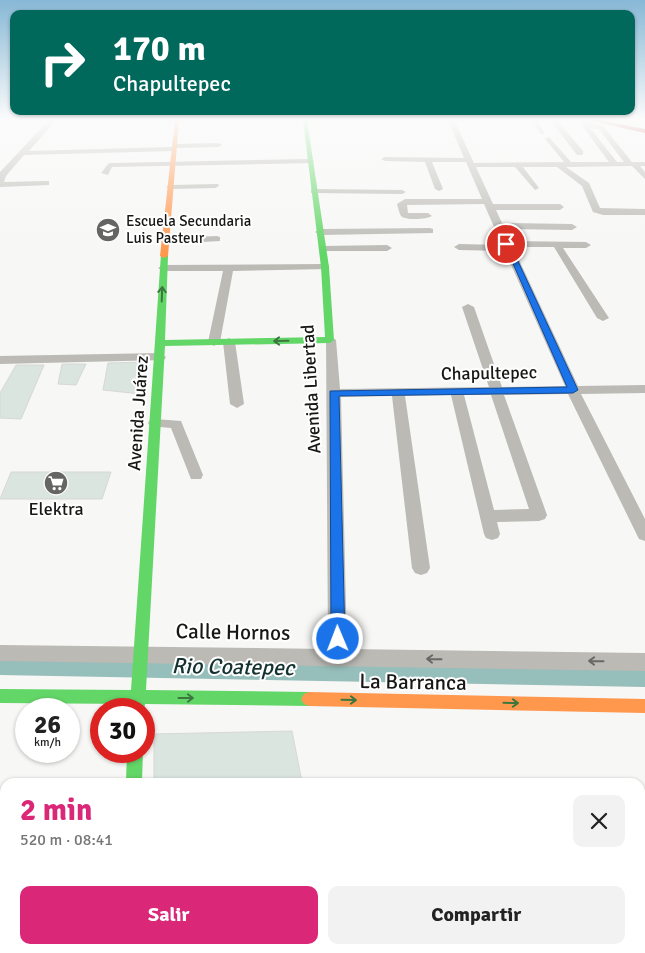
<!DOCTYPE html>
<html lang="es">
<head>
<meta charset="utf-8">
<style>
	:root { --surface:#fff; --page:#f2f2f2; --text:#222; --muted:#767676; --accent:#db2777 }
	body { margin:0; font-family:Signika,sans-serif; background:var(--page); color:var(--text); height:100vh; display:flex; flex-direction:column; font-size:19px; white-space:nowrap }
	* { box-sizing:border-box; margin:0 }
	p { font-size:16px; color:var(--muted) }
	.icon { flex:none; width:28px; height:28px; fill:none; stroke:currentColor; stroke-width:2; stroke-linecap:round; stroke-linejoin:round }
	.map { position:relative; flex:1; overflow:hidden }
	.sheet { position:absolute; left:0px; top:778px; width:645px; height:176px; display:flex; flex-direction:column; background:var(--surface); border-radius:15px 15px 0 0; box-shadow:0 1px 4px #0004 }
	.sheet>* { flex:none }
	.top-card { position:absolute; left:10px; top:10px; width:625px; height:105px; border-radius:10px; box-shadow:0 1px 4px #0004; background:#00695c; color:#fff; overflow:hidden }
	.speed { position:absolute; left:15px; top:698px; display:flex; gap:10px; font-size:25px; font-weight:700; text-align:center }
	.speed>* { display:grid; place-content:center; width:65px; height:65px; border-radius:50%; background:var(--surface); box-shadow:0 1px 4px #0004; line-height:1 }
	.speed small { font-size:12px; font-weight:400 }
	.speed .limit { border:8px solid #d22; background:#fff; color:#111 }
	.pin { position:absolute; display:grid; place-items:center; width:42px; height:42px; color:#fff; margin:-21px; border:2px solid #fff; border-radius:50%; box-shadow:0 1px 5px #0007 }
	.me { position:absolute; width:55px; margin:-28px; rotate:359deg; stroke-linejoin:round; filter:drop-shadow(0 0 4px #0008) }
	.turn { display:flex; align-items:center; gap:18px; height:105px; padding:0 20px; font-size:22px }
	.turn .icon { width:65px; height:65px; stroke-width:2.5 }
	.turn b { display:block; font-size:35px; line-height:42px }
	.round { display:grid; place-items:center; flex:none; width:52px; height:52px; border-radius:10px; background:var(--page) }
	.headline { display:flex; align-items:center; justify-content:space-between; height:85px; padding:0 20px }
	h1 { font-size:30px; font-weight:800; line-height:38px; color:var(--accent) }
	.cta { display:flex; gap:10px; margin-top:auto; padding:10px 20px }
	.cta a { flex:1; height:58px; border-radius:10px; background:var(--accent); color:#fff; font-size:20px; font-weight:800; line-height:58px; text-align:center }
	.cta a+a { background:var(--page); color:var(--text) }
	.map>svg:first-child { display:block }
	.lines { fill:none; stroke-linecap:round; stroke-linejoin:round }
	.river { fill:#96beba; fill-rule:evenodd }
	.building { fill:#dbe5df; stroke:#d7d7d6 }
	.street { fill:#bbbab5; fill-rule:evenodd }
	.fast { fill:#63d668; fill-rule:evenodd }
	.slow { fill:#ff974d; fill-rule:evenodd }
	.jam { fill:#b3261e; fill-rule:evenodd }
	.oneway { stroke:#3d763f }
	.oneway2 { stroke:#696866 }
	.route { fill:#1a73e8; stroke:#114b97 }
	.labels { text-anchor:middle; stroke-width:4; stroke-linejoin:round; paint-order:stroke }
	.far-poi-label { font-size:15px; fill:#171716; stroke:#fff; text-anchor:start }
	.street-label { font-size:18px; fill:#171716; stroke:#fff }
	.poi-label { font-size:18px; fill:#171716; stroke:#fff }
	.near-street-label { font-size:21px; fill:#171716; stroke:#fff }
	.near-water-label { font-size:22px; font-style:italic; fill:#133230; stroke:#fff }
</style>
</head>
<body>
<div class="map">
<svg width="645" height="953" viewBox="0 0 645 953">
	<rect width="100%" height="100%" fill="#f7f7f6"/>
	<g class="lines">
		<!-- river -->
		<path class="river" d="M0,649L645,661V687L0,675Z"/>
	</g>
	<!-- building -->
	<path class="building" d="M148,362L141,394L103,390L108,363Z
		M62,364H86L76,385L58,384Z
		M16,365H44L21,419L0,418V393Z
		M11,472H111L102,499H0Z
		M292,731L302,782H154V734Z"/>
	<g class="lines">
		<!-- street -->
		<path class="street" d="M49,120H56L29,151L171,147L174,144L218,143L222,145L218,147L176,148L173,151L24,155L6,176L4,182L46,181H49V185L0,187V172Z
			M448,120H454L474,163L564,162L545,139L549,137L571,162H609L583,127V120L603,126L632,162H645V166H640L645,172V179L632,166L566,167L589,183L600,208L645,209V215H603L593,212L582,186L557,167H523L539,188L535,190L515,167H476L493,204H560L564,207L560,210H496L502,223L572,224L577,227L572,230L505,229L510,241L586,242L591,245L586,248H563L609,318L603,321L597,318L554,247H513L578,386L645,385V393L581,394L645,519V541L639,539L637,535L568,394L504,395L547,515L545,519L539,521L497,522L500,534L498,538L492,540L486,538L484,534L451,395L405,396L430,568L427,573L421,575L415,573L412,568L392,396L341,397L347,649L645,653V671L0,661V645L328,649L326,338L330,336L336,340L340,389L489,387L462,307L468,304L474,307L502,387L565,386L505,251L459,250L454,247L459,244L502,245L484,204L407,205L408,213H428L432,216C428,219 406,221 401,216C399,213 398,207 397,204L405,199H482L466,162H432L443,189L439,191L435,189L425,162L385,161L381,159L385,157L464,158ZM590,128L599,129L624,162H617ZM464,395H491L529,509L494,510Z
			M531,120H537L545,134H541Z
			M550,120H557L583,151V155H577Z
			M310,159L314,161L313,163L112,167L108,175L101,173L109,163Z
			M218,184L219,186L215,188L170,189L166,187L170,185Z
			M311,189L402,190L406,192L402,194L314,193H311Z
			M430,228L433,229V233L320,235L315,232L320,229Z
			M217,236L220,237V241L166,244L161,241L166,238Z
			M322,246L387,245L392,248L387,251H319V247Z
			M325,264L329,265V269L233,271L220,342L214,346L208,342L223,271H163L158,268L163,265Z
			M229,338L235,342L244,404L237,408L230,404L223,342Z
			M160,353L166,357L164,360L0,364V356Z
			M155,419L181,421L203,475L201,479H191L171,428L150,426L148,423L150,420Z
			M325,949H351L352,953H326Z"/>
		<!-- fast -->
		<path class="fast" d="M303,120H307L329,267L334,340L330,343L165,346L146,690L309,692L314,694L317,699L314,704L309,706L145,704L144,711V709H129L130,704L0,703V689L131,690L161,254L168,256L165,340L325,337L321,267Z
			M127,751H143L142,782H126Z
			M114,949H134V953H114Z"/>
		<!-- slow -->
		<path class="slow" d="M175,120H179L168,256L164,258L160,256Z
			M309,692L645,699V713L309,706L304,704L301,699L304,694Z"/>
		<!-- jam -->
		<path class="jam" d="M588,120H598L645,129V133Z"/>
	</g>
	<!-- one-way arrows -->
	<defs><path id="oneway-shaft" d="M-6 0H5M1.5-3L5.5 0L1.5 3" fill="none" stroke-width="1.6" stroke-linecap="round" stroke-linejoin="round" transform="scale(1.25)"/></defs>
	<g class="oneway">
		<use href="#oneway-shaft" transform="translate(162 294) rotate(-88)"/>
		<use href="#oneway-shaft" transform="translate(281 341) rotate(179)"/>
		<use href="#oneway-shaft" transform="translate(186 698)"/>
		<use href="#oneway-shaft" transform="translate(349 700) rotate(1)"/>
		<use href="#oneway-shaft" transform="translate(511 703) rotate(1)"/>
	</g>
	<g class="oneway2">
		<use href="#oneway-shaft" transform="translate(434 659) rotate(-179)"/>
		<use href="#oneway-shaft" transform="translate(596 661) rotate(-179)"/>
	</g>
	<!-- sky -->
	<linearGradient id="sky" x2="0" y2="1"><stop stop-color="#87b8d6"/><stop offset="0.47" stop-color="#fbfbfb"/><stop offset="1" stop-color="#fbfbfb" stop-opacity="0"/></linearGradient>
	<rect width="645" height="253" fill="url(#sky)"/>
	<!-- route -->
	<path class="route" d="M504,243L510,244L578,390L573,393L339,396L345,639L343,643L338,645L333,643L331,639L330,391L567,387Z"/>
	<!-- icons -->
	<defs>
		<g id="school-disc" transform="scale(1.25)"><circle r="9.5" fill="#656564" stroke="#fff"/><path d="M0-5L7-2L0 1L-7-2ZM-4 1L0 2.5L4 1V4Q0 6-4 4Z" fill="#fff"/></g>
		<g id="supermarket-disc" transform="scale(1.25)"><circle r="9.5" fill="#656564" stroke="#fff"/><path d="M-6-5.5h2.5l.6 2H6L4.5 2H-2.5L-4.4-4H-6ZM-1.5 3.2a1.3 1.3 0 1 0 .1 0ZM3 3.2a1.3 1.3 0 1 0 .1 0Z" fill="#fff"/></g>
	</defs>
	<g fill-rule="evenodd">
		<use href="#school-disc" x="108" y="230"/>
		<use href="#supermarket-disc" x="56" y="483"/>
	</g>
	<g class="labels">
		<!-- far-poi labels -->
		<g class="far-poi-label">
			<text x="126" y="226">Escuela Secundaria<tspan x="126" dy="17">Luis Pasteur</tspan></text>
		</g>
		<!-- street labels -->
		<g class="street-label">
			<text transform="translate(489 373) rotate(-1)" y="6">Chapultepec</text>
			<text transform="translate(311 389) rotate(-93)" y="6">Avenida Libertad</text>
			<text transform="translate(138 413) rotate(-86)" y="6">Avenida Juárez</text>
		</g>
		<!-- poi labels -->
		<g class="poi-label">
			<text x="56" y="515">Elektra</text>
		</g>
		<!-- near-street labels -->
		<g class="near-street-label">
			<text transform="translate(233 632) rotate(1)" y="7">Calle Hornos</text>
			<text transform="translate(413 682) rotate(1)" y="7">La Barranca</text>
		</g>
		<!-- near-water labels -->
		<g class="near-water-label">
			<text transform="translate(233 666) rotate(1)" y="8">Rio Coatepec</text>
		</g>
	</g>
</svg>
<div class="speed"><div>26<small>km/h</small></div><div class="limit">30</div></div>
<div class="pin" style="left:506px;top:244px;background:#d93025"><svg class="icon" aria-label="arrive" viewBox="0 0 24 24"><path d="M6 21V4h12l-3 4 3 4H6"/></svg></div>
<svg class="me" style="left:338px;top:639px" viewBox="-20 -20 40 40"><circle r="17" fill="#1a73e8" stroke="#fff" stroke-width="3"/><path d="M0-11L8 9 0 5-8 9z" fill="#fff"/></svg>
<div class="top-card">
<div class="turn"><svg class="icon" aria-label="right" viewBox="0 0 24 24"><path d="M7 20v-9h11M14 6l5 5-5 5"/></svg><div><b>170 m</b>Chapultepec</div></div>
</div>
<section class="sheet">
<div class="headline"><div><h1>2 min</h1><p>520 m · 08:41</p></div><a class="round"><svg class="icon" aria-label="close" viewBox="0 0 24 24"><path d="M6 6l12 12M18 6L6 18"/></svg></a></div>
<div class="cta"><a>Salir</a><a>Compartir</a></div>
</section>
</div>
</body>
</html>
